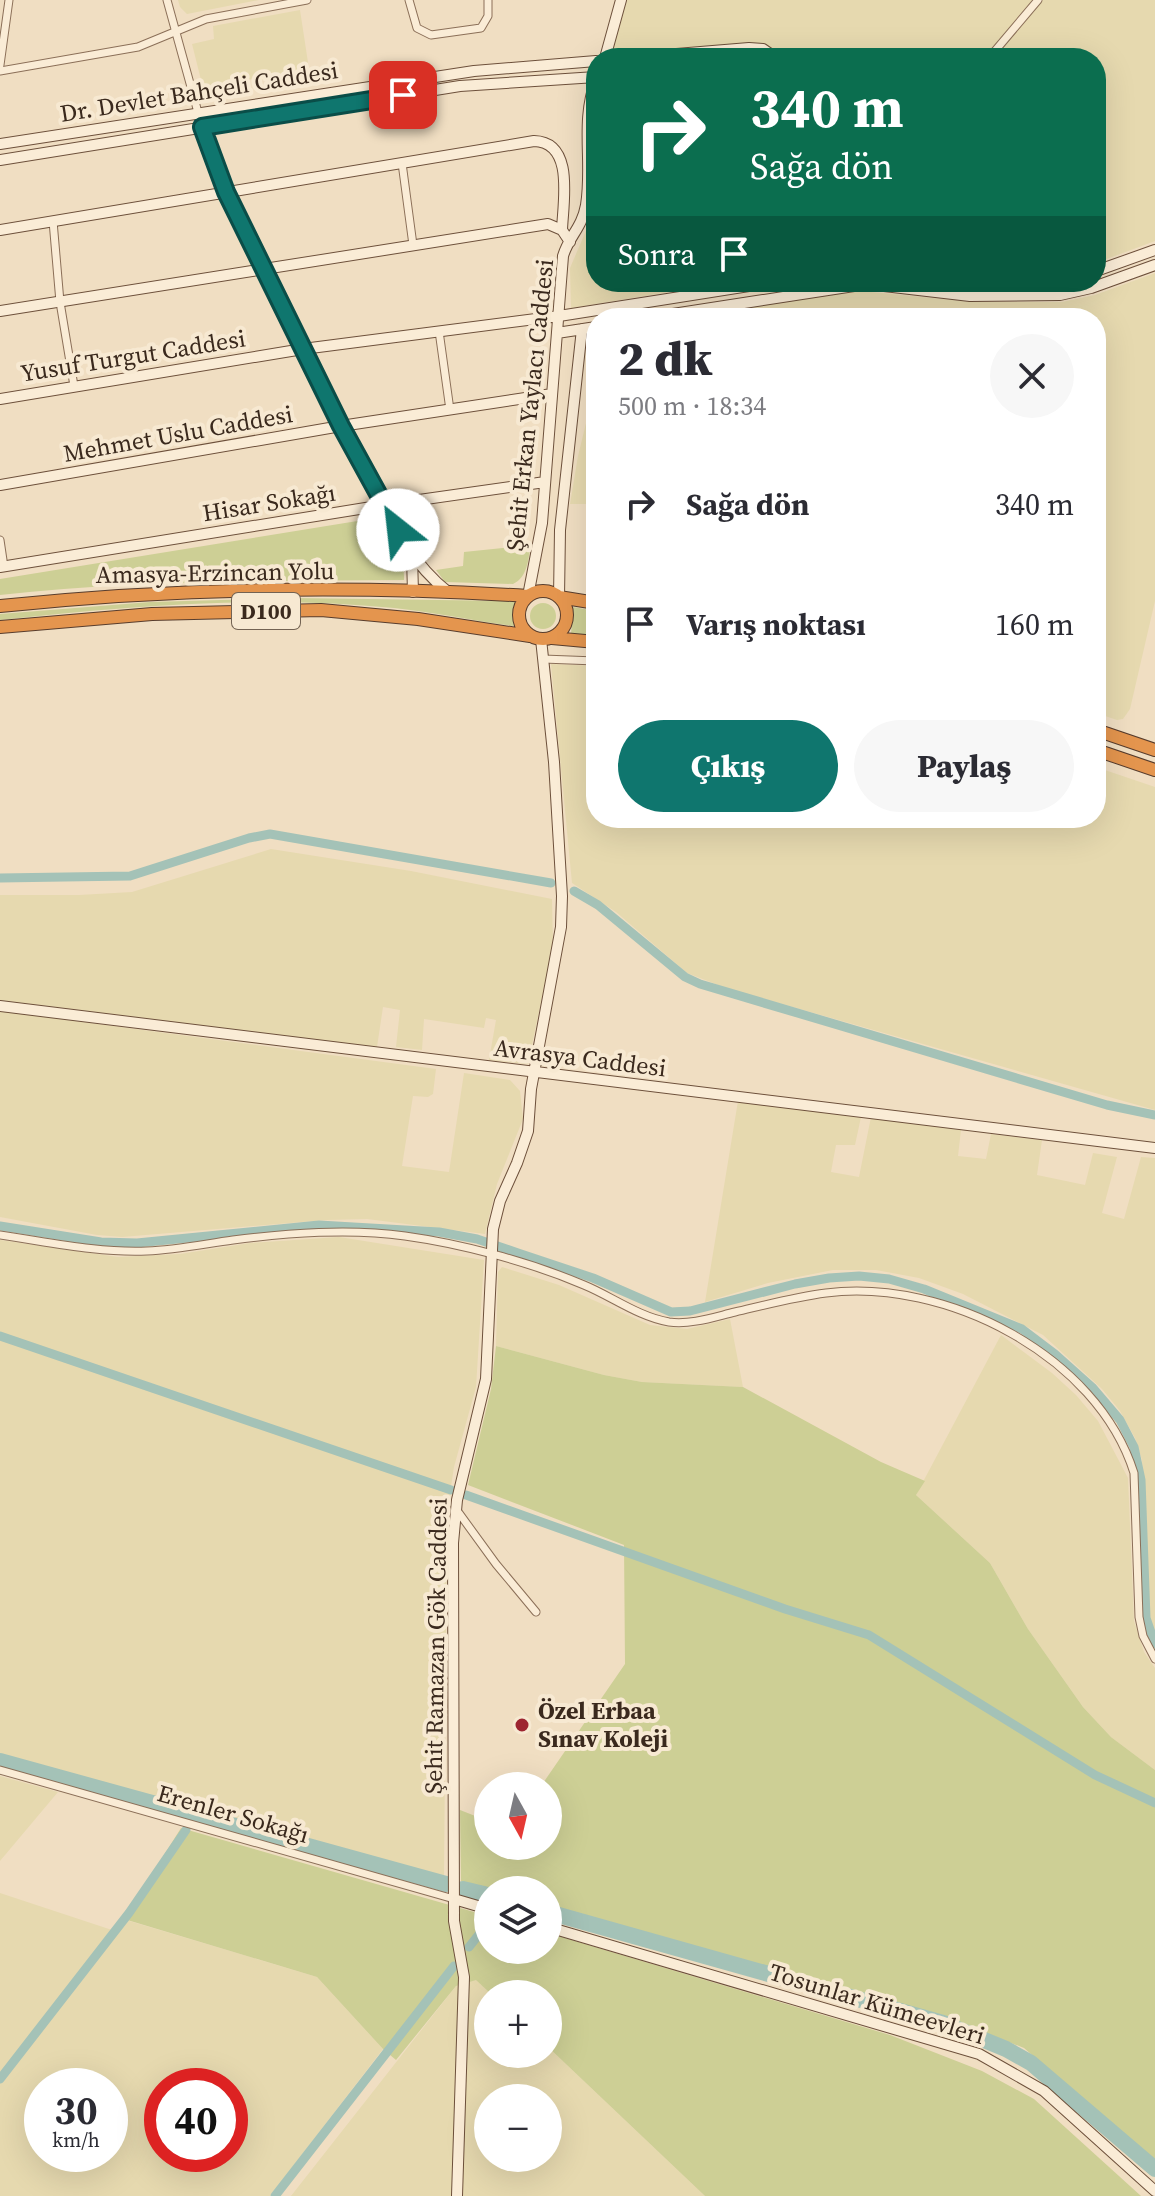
<!DOCTYPE html>
<html lang="tr">
<head>
<meta charset="utf-8">
<style>
	:root { --surface:#fff; --page:#f7f7f7; --text:#2b2b33; --muted:#7c7c81; --accent:#0f766e }
	body { margin:0; font-family:"Source Serif 4",serif; background:var(--page); color:var(--text); height:100vh; display:flex; flex-direction:column; font-size:30px; white-space:nowrap }
	* { box-sizing:border-box; margin:0 }
	p { font-size:26px; color:var(--muted) }
	.icon { flex:none; width:44px; height:44px; fill:none; stroke:currentColor; stroke-width:2; stroke-linecap:round; stroke-linejoin:round }
	.map { position:relative; flex:1; overflow:hidden }
	.drawer { position:absolute; left:586px; top:308px; width:520px; height:520px; display:flex; flex-direction:column; background:var(--surface); border-radius:32px; box-shadow:0 8px 32px #0002 }
	.drawer>* { flex:none }
	.banner { position:absolute; left:586px; top:48px; width:520px; height:244px; border-radius:32px; box-shadow:0 8px 32px #0002; background:#0b6e4f; color:#fff; overflow:hidden }
	.needle { width:52px; rotate:172deg }
	.tools { position:absolute; left:474px; top:1772px; display:grid; gap:16px }
	.tools a { display:grid; place-items:center; width:88px; height:88px; border-radius:50%; background:var(--surface); box-shadow:0 8px 32px #0002; font-size:40px }
	.speed { position:absolute; left:24px; top:2068px; display:flex; gap:16px; font-size:40px; font-weight:700; text-align:center }
	.speed>* { display:grid; place-content:center; width:104px; height:104px; border-radius:50%; background:var(--surface); box-shadow:0 8px 32px #0002; line-height:1 }
	.speed small { font-size:20px; font-weight:400 }
	.speed .limit { border:12px solid #d22; background:#fff; color:#111 }
	.pin { position:absolute; display:grid; place-items:center; width:68px; height:68px; color:#fff; margin:-34px; border-radius:16px; box-shadow:0 4px 12px #0006 }
	.me { position:absolute; width:88px; margin:-44px; rotate:331deg; stroke-linejoin:round; filter:drop-shadow(0 0 6px #0008) }
	.turn { display:flex; align-items:center; gap:28px; height:168px; padding:0 32px; font-size:36px }
	.turn .icon { width:104px; height:104px; stroke-width:2.5 }
	.turn b { display:block; font-size:56px; line-height:68px }
	.then { display:flex; align-items:center; height:76px; padding:0 32px; background:#0003; gap:16px; font-size:30px }
	.round { display:grid; place-items:center; flex:none; width:84px; height:84px; border-radius:42px; background:var(--page) }
	.headline { display:flex; align-items:center; justify-content:space-between; height:136px; padding:0 32px }
	h1 { font-size:48px; font-weight:800; line-height:60px }
	.primary-button { display:flex; gap:16px; margin-top:auto; padding:16px 32px }
	.primary-button a { flex:1; height:92px; border-radius:48px; background:var(--accent); color:#fff; font-size:32px; font-weight:800; line-height:92px; text-align:center }
	.primary-button a+a { background:var(--page); color:var(--text) }
	ul { padding:0; list-style:none }
	li { display:flex; align-items:center; gap:24px; height:120px; padding:0 32px }
	li div { flex:1 }
	li b { display:block; font-size:30px }
	li em { font-style:normal }
	.map>svg:first-child { display:block }
	.farmland { fill:#e6d9af; fill-rule:evenodd }
	.green { fill:#cdcf95 }
	.lines { fill:none; stroke-linecap:round; stroke-linejoin:round }
	.canal { stroke:#a4c2b7; stroke-width:9 }
	.river { stroke:#a4c2b7; stroke-width:16 }
	.street-casing { stroke:#8b6f58; stroke-width:9 }
	.secondary-casing { stroke:#6d503b; stroke-width:12 }
	.highway-casing { stroke:#583d2d; stroke-width:14 }
	.street { stroke:#faecd6; stroke-width:7 }
	.secondary { stroke:#faecd6; stroke-width:10 }
	.highway { stroke:#e4954e; stroke-width:12 }
	.route-casing { stroke:#0a4d48; stroke-width:20 }
	.route { stroke:#0f766e; stroke-width:14 }
	.poi-dot { fill:#9d2530; stroke:#f7e9d2; stroke-width:3 }
	.labels { text-anchor:middle; stroke-width:8; stroke-linejoin:round; paint-order:stroke }
	.shield { fill:#f7e9d2; stroke:#736353; stroke-width:2 }
	.shield-label { font-size:22px; font-weight:bold; fill:#3a291d }
	.street-label { font-size:24px; fill:#3a291d; stroke:#f7e9d2 }
	.poi-label { font-size:24px; font-weight:bold; fill:#3a291d; stroke:#f7e9d2; text-anchor:start }
</style>
</head>
<body>
<div class="map">
<svg width="1155" height="2196" viewBox="0 0 1155 2196">
	<rect width="100%" height="100%" fill="#f0dec2"/>
	<!-- farmland -->
	<path class="farmland" d="M178,0H259L187,14L180,7Z
		M627,0H1155V241L1096,263V58H610Z
		M300,10L309,69L209,87L202,84L192,44L214,39L213,26Z
		M596,107V282H731L571,308L570,268L591,219Z
		M1155,273V601L1130,709L1123,719L1117,720L1096,713V318H694L771,303L861,291L973,302H1062L1095,295Z
		M596,382V504H570L578,456Z
		M551,664L596,666V818H1096V767L1155,787V1110L726,988L687,973L616,912L572,883Z
		M271,849L411,871L552,899L553,945L528,1064L489,1060L496,1020L486,1018L484,1028L424,1019L422,1050L396,1047L400,1010L383,1007L377,1047L0,1000V895H79L132,892Z
		M0,1011L436,1069L433,1094L428,1097L413,1096L402,1166L449,1172L464,1073L510,1080L520,1091L523,1119L497,1184L485,1234L367,1219L326,1220L122,1237L97,1235L0,1217Z
		M738,1101L861,1117L855,1145H836L831,1172L859,1177L871,1117L961,1130L958,1156L986,1159L991,1134L1042,1140L1037,1175L1085,1185L1093,1153L1117,1157L1102,1213L1124,1219L1141,1157L1155,1158V1635L1149,1617L1142,1460L1135,1438L1120,1411L1102,1389L1043,1335L963,1294L919,1278L876,1270H833L768,1283L705,1302Z
		M339,1237L484,1260L476,1387L454,1467L447,1512L444,1879L0,1755V1240L118,1257L180,1254L250,1243Z
		M502,1267L559,1285L650,1325L687,1329L730,1319L743,1387L642,1382L604,1375L496,1346L498,1272Z
		M1001,1335L1052,1373L1076,1395L1098,1421L1128,1478L1134,1621L1144,1652L1155,1668V1770L1111,1737L1083,1707L1028,1629L990,1563L916,1495Z
		M0,1776L58,1792L0,1861Z
		M0,1893L112,1930L0,2074Z
		M126,1920L317,1977L383,2049L270,2196H0V2083ZM42,2086H110V2154H42ZM162,2086H230V2154H162Z
		M476,1979L491,1994H488V2054H548V2047L705,2196H291L456,1986ZM488,2098H548V2158H488Z"/>
	<!-- green -->
	<path class="green" d="M382,517C393,537 405,557 404,580C269,581 134,580 0,595V579Z
		M531,545C528,559 528,577 513,584L445,582L436,570L463,566L464,552Z
		M295,598L516,601L514,626C474,621 434,612 394,608C264,595 129,606 0,620V614L150,602Z
		M530 616a13 13 0 1 1 26 0a13 13 0 1 1-26 0Z
		M573,607L596,611V636L571,634Z
		M496,1346L604,1375L642,1382L743,1387L881,1462L925,1481L916,1495L990,1563L1028,1629L1083,1707L1111,1737L1155,1770V2162L1024,2048L938,2014L548,1906V1890H491L461,1881L460,1810L488,1821V1846H548V1786H541L625,1664L624,1545L468,1485L491,1389Z
		M181,1828L488,1916V1950H548V1933L890,2035L982,2071L1034,2099L1141,2196H705L548,2047V1994H491L476,1980L456,1986L396,2060L383,2049L317,1977L124,1919Z"/>
	<g class="lines">
		<!-- canal -->
		<path class="canal" d="M0,878L130,876L249,838L270,834L551,883
			M574,891L598,905L685,977L700,984L1107,1105L1155,1115
			M0,1226L101,1242L137,1243L319,1225L439,1232L477,1239L518,1253L593,1278L671,1312L690,1311L795,1284L829,1278L859,1276L889,1279L924,1289L1022,1329L1055,1354L1092,1387L1120,1420L1134,1447L1141,1480L1146,1618L1155,1644
			M0,1336L451,1490
			M466,1495L785,1609L869,1635L1095,1775L1155,1803
			M195,1816L196,1815
			M469,1947L488,1923
			M0,2079L129,1913L186,1830
			M275,2196L454,1966"/>
		<!-- river -->
		<path class="river" d="M0,1761L446,1884
			M463,1889L488,1895
			M548,1912L943,2023L1006,2049L1031,2063L1155,2169"/>
		<!-- street casing -->
		<g class="street-casing">
			<path id="street" d="M167,0L207,145L226,192
				M409,0L417,28L431,35L481,28L488,16V0
				M989,58L1038,0
				M0,65L9,0
				M0,71L138,47L206,19L307,0
				M402,163L413,245
				M53,221L60,302L74,386
				M439,331L450,410
				M0,540L4,567
				M543,659L596,661
				M0,1235C49,1242 97,1253 147,1251C176,1250 204,1244 233,1240C289,1233 349,1228 405,1236C463,1244 530,1262 584,1285C611,1296 639,1317 669,1322C691,1325 714,1317 735,1312C765,1305 795,1297 826,1293C945,1278 1097,1355 1134,1473L1139,1617L1143,1636L1155,1659
				M456,1509L496,1564L536,1612
				M0,1770L454,1899"/>
		</g>
		<!-- secondary casing -->
		<g class="secondary-casing">
			<path id="secondary" d="M605,58L621,0
				M628,58L749,48L763,49L776,58
				M0,144L474,71L596,61
				M0,160L460,86L596,77
				M226,192C271,284 314,377 363,467C387,512 407,560 448,592
				M0,230L534,141C575,142 563,202 562,230
				M1096,271L1155,250
				M986,282H1043
				M0,311L548,224L562,230L570,242
				M647,318L867,284L970,296L1060,295L1091,288L1155,265
				M557,333L596,327
				M0,399L303,349L559,316L775,282
				M0,485L341,426L552,394
				M412,557L413,592
				M0,567L384,505L545,482
				M528,596L542,523L563,256C569,236 582,228 586,205C593,162 580,122 596,80
				M559,597L560,530L582,329
				M0,1006L1155,1148
				M454,1899L488,1909
				M548,1927L979,2054L1044,2091L1155,2191
				M457,2196L464,1977L454,1921L453,1543L457,1500L486,1379L493,1229L500,1201L517,1163L528,1131L531,1089L561,927L562,896L554,762L541,639"/>
		</g>
		<!-- highway casing -->
		<g class="highway-casing">
			<path id="highway" d="M519 615a24 24 0 1 1 48 0a24 24 0 1 1-48 0Z
				M559,597L596,603
				M0,606C175,588 353,585 528,596
				M0,627L152,614L321,610L418,619L530,636
				M552,638L596,642
				M1096,730L1155,750
				M1096,750L1155,770"/>
		</g>
		<!-- street -->
		<use href="#street" class="street"/>
		<!-- secondary -->
		<use href="#secondary" class="secondary"/>
		<!-- highway -->
		<use href="#highway" class="highway"/>
	</g>
	<g class="lines">
		<!-- route casing -->
		<g class="route-casing">
			<path id="route" d="M398,530L341,426L226,192L202,127L403,95"/>
		</g>
		<!-- route -->
		<use href="#route" class="route"/>
	</g>
	<!-- markers -->
	<circle class="poi-dot" cx="522" cy="1725" r="8"/>
	<g class="labels">
		<!-- shield labels -->
		<rect class="shield" x="232" y="593" width="68" height="36" rx="6"/>
		<g class="shield-label">
			<text x="266" y="619">D100</text>
		</g>
		<!-- street labels -->
		<g class="street-label">
			<text transform="translate(199 92) rotate(-9)" y="8">Dr. Devlet Bahçeli Caddesi</text>
			<text transform="translate(133 356) rotate(-9)" y="8">Yusuf Turgut Caddesi</text>
			<text transform="translate(530 405) rotate(-84)" y="8">Şehit Erkan Yaylacı Caddesi</text>
			<text transform="translate(178 434) rotate(-10)" y="8">Mehmet Uslu Caddesi</text>
			<text transform="translate(269 503) rotate(-9)" y="8">Hisar Sokağı</text>
			<text transform="translate(215 573) rotate(-1)" y="8">Amasya-Erzincan Yolu</text>
			<text transform="translate(580 1058) rotate(7)" y="8">Avrasya Caddesi</text>
			<text transform="translate(436 1646) rotate(-89)" y="8">Şehit Ramazan Gök Caddesi</text>
			<text transform="translate(233 1814) rotate(16)" y="8">Erenler Sokağı</text>
			<text transform="translate(877 2004) rotate(17)" y="8">Tosunlar Kümeevleri</text>
		</g>
		<!-- poi labels -->
		<g class="poi-label">
			<text x="538" y="1719">Özel Erbaa<tspan x="538" dy="28">Sınav Koleji</tspan></text>
		</g>
	</g>
</svg>
<div class="tools">
<a><svg class="needle" viewBox="-14 -14 28 28"><path d="M0-13l5 13h-10z" fill="#e53935"/><path d="M0 13l5-13h-10z" fill="#7c7c81"/></svg></a>
<a><svg class="icon" aria-label="layers" viewBox="0 0 24 24"><path d="M12 4l9 5-9 5-9-5zM3 14l9 5 9-5"/></svg></a>
<a>+</a>
<a>−</a>
</div>
<div class="speed"><div>30<small>km/h</small></div><div class="limit">40</div></div>
<div class="pin" style="left:403px;top:95px;background:#d93025"><svg class="icon" aria-label="arrive" viewBox="0 0 24 24"><path d="M6 21V4h12l-3 4 3 4H6"/></svg></div>
<svg class="me" style="left:398px;top:530px" viewBox="-20 -20 40 40"><circle r="19" fill="#fff"/><path d="M0-13L10 11 0 6-10 11z" fill="#0f766e"/></svg>
<div class="banner">
<div class="turn"><svg class="icon" aria-label="right" viewBox="0 0 24 24"><path d="M7 20v-9h11M14 6l5 5-5 5"/></svg><div><b>340 m</b>Sağa dön</div></div>
<div class="then">Sonra<svg class="icon" aria-label="arrive" viewBox="0 0 24 24"><path d="M6 21V4h12l-3 4 3 4H6"/></svg></div>
</div>
<section class="drawer">
<div class="headline"><div><h1>2 dk</h1><p>500 m · 18:34</p></div><a class="round"><svg class="icon" aria-label="close" viewBox="0 0 24 24"><path d="M6 6l12 12M18 6L6 18"/></svg></a></div>
<ul>
<li><svg class="icon" aria-label="right" viewBox="0 0 24 24"><path d="M7 20v-9h11M14 6l5 5-5 5"/></svg><div><b>Sağa dön</b></div><em>340 m</em></li>
<li><svg class="icon" aria-label="arrive" viewBox="0 0 24 24"><path d="M6 21V4h12l-3 4 3 4H6"/></svg><div><b>Varış noktası</b></div><em>160 m</em></li>
</ul>
<div class="primary-button"><a>Çıkış</a><a>Paylaş</a></div>
</section>
</div>
</body>
</html>
